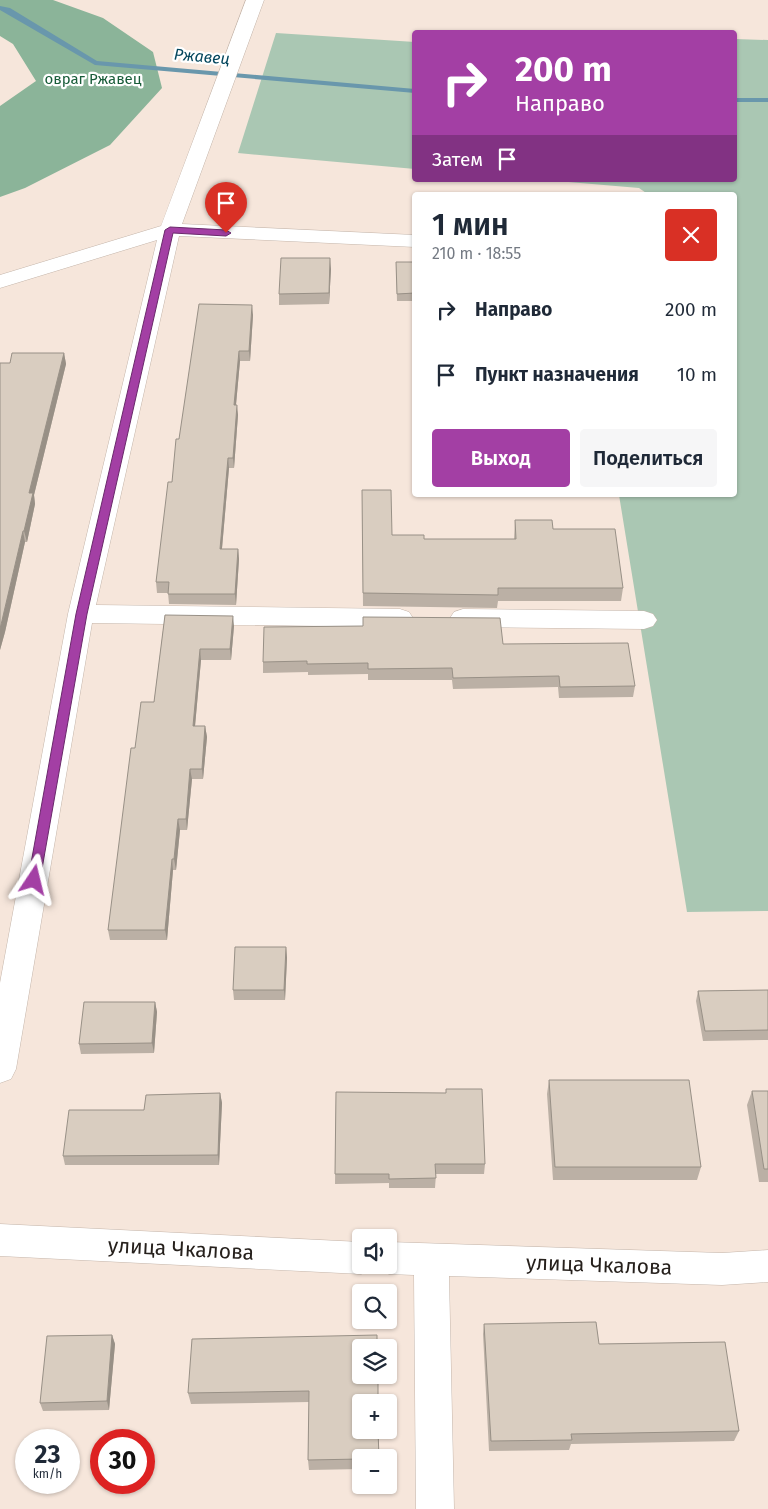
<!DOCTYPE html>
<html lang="ru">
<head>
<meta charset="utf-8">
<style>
	:root { --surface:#fff; --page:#f6f6f7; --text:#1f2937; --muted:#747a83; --accent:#a33fa4 }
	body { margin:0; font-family:"Fira Sans",sans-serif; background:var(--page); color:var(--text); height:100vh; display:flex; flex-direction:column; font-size:19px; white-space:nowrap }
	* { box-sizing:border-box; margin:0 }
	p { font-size:16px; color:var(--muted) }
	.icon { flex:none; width:28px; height:28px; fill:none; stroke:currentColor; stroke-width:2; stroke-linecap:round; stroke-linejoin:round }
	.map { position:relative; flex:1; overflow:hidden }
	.sheet { position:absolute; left:412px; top:192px; width:325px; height:305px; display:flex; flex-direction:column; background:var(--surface); border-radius:5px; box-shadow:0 1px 4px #0004 }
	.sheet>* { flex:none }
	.top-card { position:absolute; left:412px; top:30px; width:325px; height:152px; border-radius:5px; box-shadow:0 1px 4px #0004; background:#a33fa4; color:#fff; overflow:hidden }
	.buttons { position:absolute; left:352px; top:1229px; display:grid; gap:10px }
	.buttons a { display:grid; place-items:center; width:45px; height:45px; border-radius:5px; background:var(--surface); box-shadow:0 1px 4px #0004; font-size:25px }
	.speed { position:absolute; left:15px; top:1429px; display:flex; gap:10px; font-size:25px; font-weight:700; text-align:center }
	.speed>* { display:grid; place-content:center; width:65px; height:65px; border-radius:50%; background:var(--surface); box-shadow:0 1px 4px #0004; line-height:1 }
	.speed small { font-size:12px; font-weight:400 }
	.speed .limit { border:8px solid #d22; background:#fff; color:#111 }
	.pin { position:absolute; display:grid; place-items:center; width:42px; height:42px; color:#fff; margin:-51px -21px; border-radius:50% 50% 50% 0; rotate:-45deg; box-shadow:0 0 5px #0007 }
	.pin .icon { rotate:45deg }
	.me { position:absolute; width:55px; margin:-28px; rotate:10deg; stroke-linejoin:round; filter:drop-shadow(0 0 4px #0008) }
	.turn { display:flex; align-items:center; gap:18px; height:105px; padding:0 20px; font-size:22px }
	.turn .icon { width:65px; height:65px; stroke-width:2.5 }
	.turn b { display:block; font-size:35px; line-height:42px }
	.then { display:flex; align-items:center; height:48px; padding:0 20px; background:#0003; gap:10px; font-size:19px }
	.round { display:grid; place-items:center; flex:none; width:52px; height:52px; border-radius:5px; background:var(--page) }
	.overview { display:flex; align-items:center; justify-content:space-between; height:85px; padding:0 20px }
	h1 { font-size:30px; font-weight:600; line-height:38px }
	.primary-button { display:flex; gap:10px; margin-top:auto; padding:10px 20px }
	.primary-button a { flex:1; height:58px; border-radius:5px; background:var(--accent); color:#fff; font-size:20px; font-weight:600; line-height:58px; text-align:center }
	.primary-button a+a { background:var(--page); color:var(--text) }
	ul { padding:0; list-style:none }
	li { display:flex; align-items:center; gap:15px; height:65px; padding:0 20px }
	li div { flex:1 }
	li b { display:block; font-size:19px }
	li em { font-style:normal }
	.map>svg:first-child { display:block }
	.green { fill:#aac7b3 }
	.forest { fill:#8bb499 }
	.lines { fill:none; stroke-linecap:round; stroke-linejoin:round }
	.stream { fill:#6997ac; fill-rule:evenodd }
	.minor-casing { stroke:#c4b5aa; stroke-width:1 }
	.minor { fill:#fff; fill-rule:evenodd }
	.wall { fill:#bbb0a5 }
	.shaded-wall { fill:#989086 }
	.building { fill:#d9cdc0; stroke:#989086 }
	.route { fill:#a33fa4; stroke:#6a296b }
	.labels { text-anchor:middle; stroke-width:4.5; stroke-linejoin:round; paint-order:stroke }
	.far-park-label { font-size:15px; fill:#185c39; stroke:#fff }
	.far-water-label { font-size:16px; font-style:italic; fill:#04465d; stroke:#fff }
	.near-street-label { font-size:21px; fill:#26201c; stroke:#fff }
</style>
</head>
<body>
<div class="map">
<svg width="768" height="1509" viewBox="0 0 768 1509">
	<rect width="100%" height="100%" fill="#f6e6db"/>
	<!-- green -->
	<path class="green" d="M276,33L415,42V169L238,153Z
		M735,39L768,40V911L687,912L619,495H735V195H649L639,188L545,180H735Z"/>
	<!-- forest -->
	<path class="forest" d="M0,0H53L103,18L153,52L162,88L110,145L25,188L0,197V106L36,81L13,44L0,36Z"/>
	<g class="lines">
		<!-- stream -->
		<path class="stream" d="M0,6L10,8L97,61L415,89V93L95,65L0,10Z
			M735,98H768V102H735Z"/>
		<!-- minor casing -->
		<g class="minor-casing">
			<path id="minor" d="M246,0H264L182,224L415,235V247L179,236L96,605L400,609L409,612L413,618L409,624L400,627L92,623L16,1069L11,1079L0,1083V983L68,614L157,240L0,288V275L161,226Z
				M463,609L644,611L653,614L657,620L653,626L644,629L463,627L454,624L450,618L454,612Z
				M0,1224L361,1242V1265H389V1242L722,1253L768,1250V1282L722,1285L449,1276L454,1509H416L414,1275L389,1274L377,1269L375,1265L373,1269L361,1274L0,1256Z"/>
		</g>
		<!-- minor -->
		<use href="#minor" class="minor"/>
	</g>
	<!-- wall -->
	<path class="wall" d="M396,262H415V301H397Z
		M331,269L329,304L279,305V294Z
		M253,315L250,361H240L236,405L238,415L234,468H229L222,549H238L239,559L236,605L169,604L168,593H157L156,582L179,439Z
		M64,353L66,364L34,495L35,504L27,542H25L5,632L0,650V363H10Z
		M362,490L392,535L424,539H514L515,520L553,529L623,588L621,601H498L497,608L363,606Z
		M165,615L234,626L231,660H201L195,726H205L207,737L203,779H192L187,830H180L176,870H173L167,940H110L108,930L135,748L154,702Z
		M503,644L635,686L633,697L559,698L558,687L453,689L452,680H368V674L308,675V672L263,673V662Z
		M286,947L287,958L285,1000H234L233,990Z
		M768,990V1040L703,1041L696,1001L698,991Z
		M155,1002L157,1012L154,1053L81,1054L79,1044Z
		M549,1080L701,1167L697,1180H553L547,1094Z
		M752,1091H768V1182H759L747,1105Z
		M336,1092L485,1164L484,1174H436L435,1188H389V1183L335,1184Z
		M220,1093L222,1103L219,1165H65L63,1156L144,1110Z
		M484,1324L599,1344L739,1431L734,1441L571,1444L569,1450L489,1451L483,1334Z
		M112,1335L115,1344L109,1410L43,1411L40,1403Z
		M377,1335L361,1458V1469L309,1470L308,1460L309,1402L191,1404L188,1393Z"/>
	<!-- shaded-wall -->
	<path class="shaded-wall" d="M330,258L331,269L329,304V293Z
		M252,305L253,315L250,361L249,351Z
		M239,351L240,361L235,415L234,405Z
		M64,353L66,364L34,495L35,504L27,542L24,531L29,493Z
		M237,405L238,415L234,468L233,458Z
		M228,458L229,468L221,559L220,549Z
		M23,531L25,542L5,632L0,650V629Z
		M238,549L239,559L236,605L235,594Z
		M233,616L234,626L231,660L230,649Z
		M200,649L201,660L194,737L193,726Z
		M205,726L207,737L203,779L202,769Z
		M190,769L192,779L187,830L186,819Z
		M178,819L180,830L176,870L174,859Z
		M172,859L173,870L167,940L165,930Z
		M286,947L287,958L285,1000L284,990Z
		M155,1002L157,1012L154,1053L152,1043Z
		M220,1093L222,1103L219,1165L218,1155Z
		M112,1335L115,1344L109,1410L107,1401Z"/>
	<!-- building -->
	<path class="building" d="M281,258H330L329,293L279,294Z
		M396,262H415V293L397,294Z
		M199,304L252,305L249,351H239L234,405H237L233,458H228L220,549H238L235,594H168L169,582H156L168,482H172L176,439H179Z
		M12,353H64L29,493H33L24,531H23L0,629V363H10Z
		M362,490H391L392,535H424V539H516L515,520H552L553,529H615L623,588H498V595L363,593Z
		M165,615L233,616L230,649H200L193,726H205L202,769H190L186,819H178L174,859H172L165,930H108L131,748H135L141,702H154Z
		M363,617L500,618L503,644L628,643L635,686L560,687L559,676L453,678L452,668L368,669V663L307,664V661L263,662L264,627L363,626Z
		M235,947H286L284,990H233Z
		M768,990V1030L705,1031L698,991Z
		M84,1002H155L152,1043L79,1044Z
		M549,1080H689L701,1167H555Z
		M446,1089H482L485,1164H435L436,1178L389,1179V1174H335L336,1092L446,1093Z
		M752,1091H768V1169H764Z
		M220,1093L218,1155L63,1156L69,1110H144L146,1095Z
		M596,1322L599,1344L725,1342L739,1431L571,1434L572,1440L491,1441L484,1324Z
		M112,1335L107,1401L40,1403L47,1336Z
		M377,1335V1348H361V1375H378V1402H361V1430H378L379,1458H361V1459L308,1460L309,1391L188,1393L192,1339Z"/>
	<!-- route -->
	<path class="route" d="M170,227L226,230L231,233L226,236L173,233L87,614L40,880L38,883H30L28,880L76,614L165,230Z"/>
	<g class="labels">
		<!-- far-park labels -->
		<g class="far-park-label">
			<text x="93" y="84">овраг Ржавец</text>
		</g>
		<!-- far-water labels -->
		<g class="far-water-label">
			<text transform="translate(202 56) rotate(5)" y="6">Ржавец</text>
		</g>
		<!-- near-street labels -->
		<g class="near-street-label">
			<text transform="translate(181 1249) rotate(3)" y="7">улица Чкалова</text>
			<text transform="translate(599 1265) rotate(2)" y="7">улица Чкалова</text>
		</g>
	</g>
</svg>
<div class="buttons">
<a><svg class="icon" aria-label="sound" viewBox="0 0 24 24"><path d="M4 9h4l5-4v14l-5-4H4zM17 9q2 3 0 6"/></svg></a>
<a><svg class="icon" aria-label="search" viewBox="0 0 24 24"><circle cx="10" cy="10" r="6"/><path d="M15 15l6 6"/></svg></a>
<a><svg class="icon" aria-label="layers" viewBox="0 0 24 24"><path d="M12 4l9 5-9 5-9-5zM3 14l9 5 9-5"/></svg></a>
<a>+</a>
<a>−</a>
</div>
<div class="speed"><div>23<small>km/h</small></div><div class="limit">30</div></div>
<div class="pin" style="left:226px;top:233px;background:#d93025"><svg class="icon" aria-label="arrive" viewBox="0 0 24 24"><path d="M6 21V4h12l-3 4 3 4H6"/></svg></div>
<svg class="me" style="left:34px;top:880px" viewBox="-20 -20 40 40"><path d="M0-17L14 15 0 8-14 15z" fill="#a33fa4" stroke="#fff" stroke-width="4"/></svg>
<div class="top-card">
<div class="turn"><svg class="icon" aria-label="right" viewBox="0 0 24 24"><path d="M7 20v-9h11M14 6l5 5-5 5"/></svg><div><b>200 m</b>Направо</div></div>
<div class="then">Затем<svg class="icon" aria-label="arrive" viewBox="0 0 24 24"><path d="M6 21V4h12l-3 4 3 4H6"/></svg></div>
</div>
<section class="sheet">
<div class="overview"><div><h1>1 мин</h1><p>210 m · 18:55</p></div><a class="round" style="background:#d93025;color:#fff"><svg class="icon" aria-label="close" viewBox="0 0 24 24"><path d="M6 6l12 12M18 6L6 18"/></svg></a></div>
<ul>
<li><svg class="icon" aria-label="right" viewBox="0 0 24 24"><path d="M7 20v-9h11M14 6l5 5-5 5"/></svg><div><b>Направо</b></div><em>200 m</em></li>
<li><svg class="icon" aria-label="arrive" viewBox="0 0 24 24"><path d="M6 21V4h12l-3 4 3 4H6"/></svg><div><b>Пункт назначения</b></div><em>10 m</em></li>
</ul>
<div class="primary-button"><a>Выход</a><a>Поделиться</a></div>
</section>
</div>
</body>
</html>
